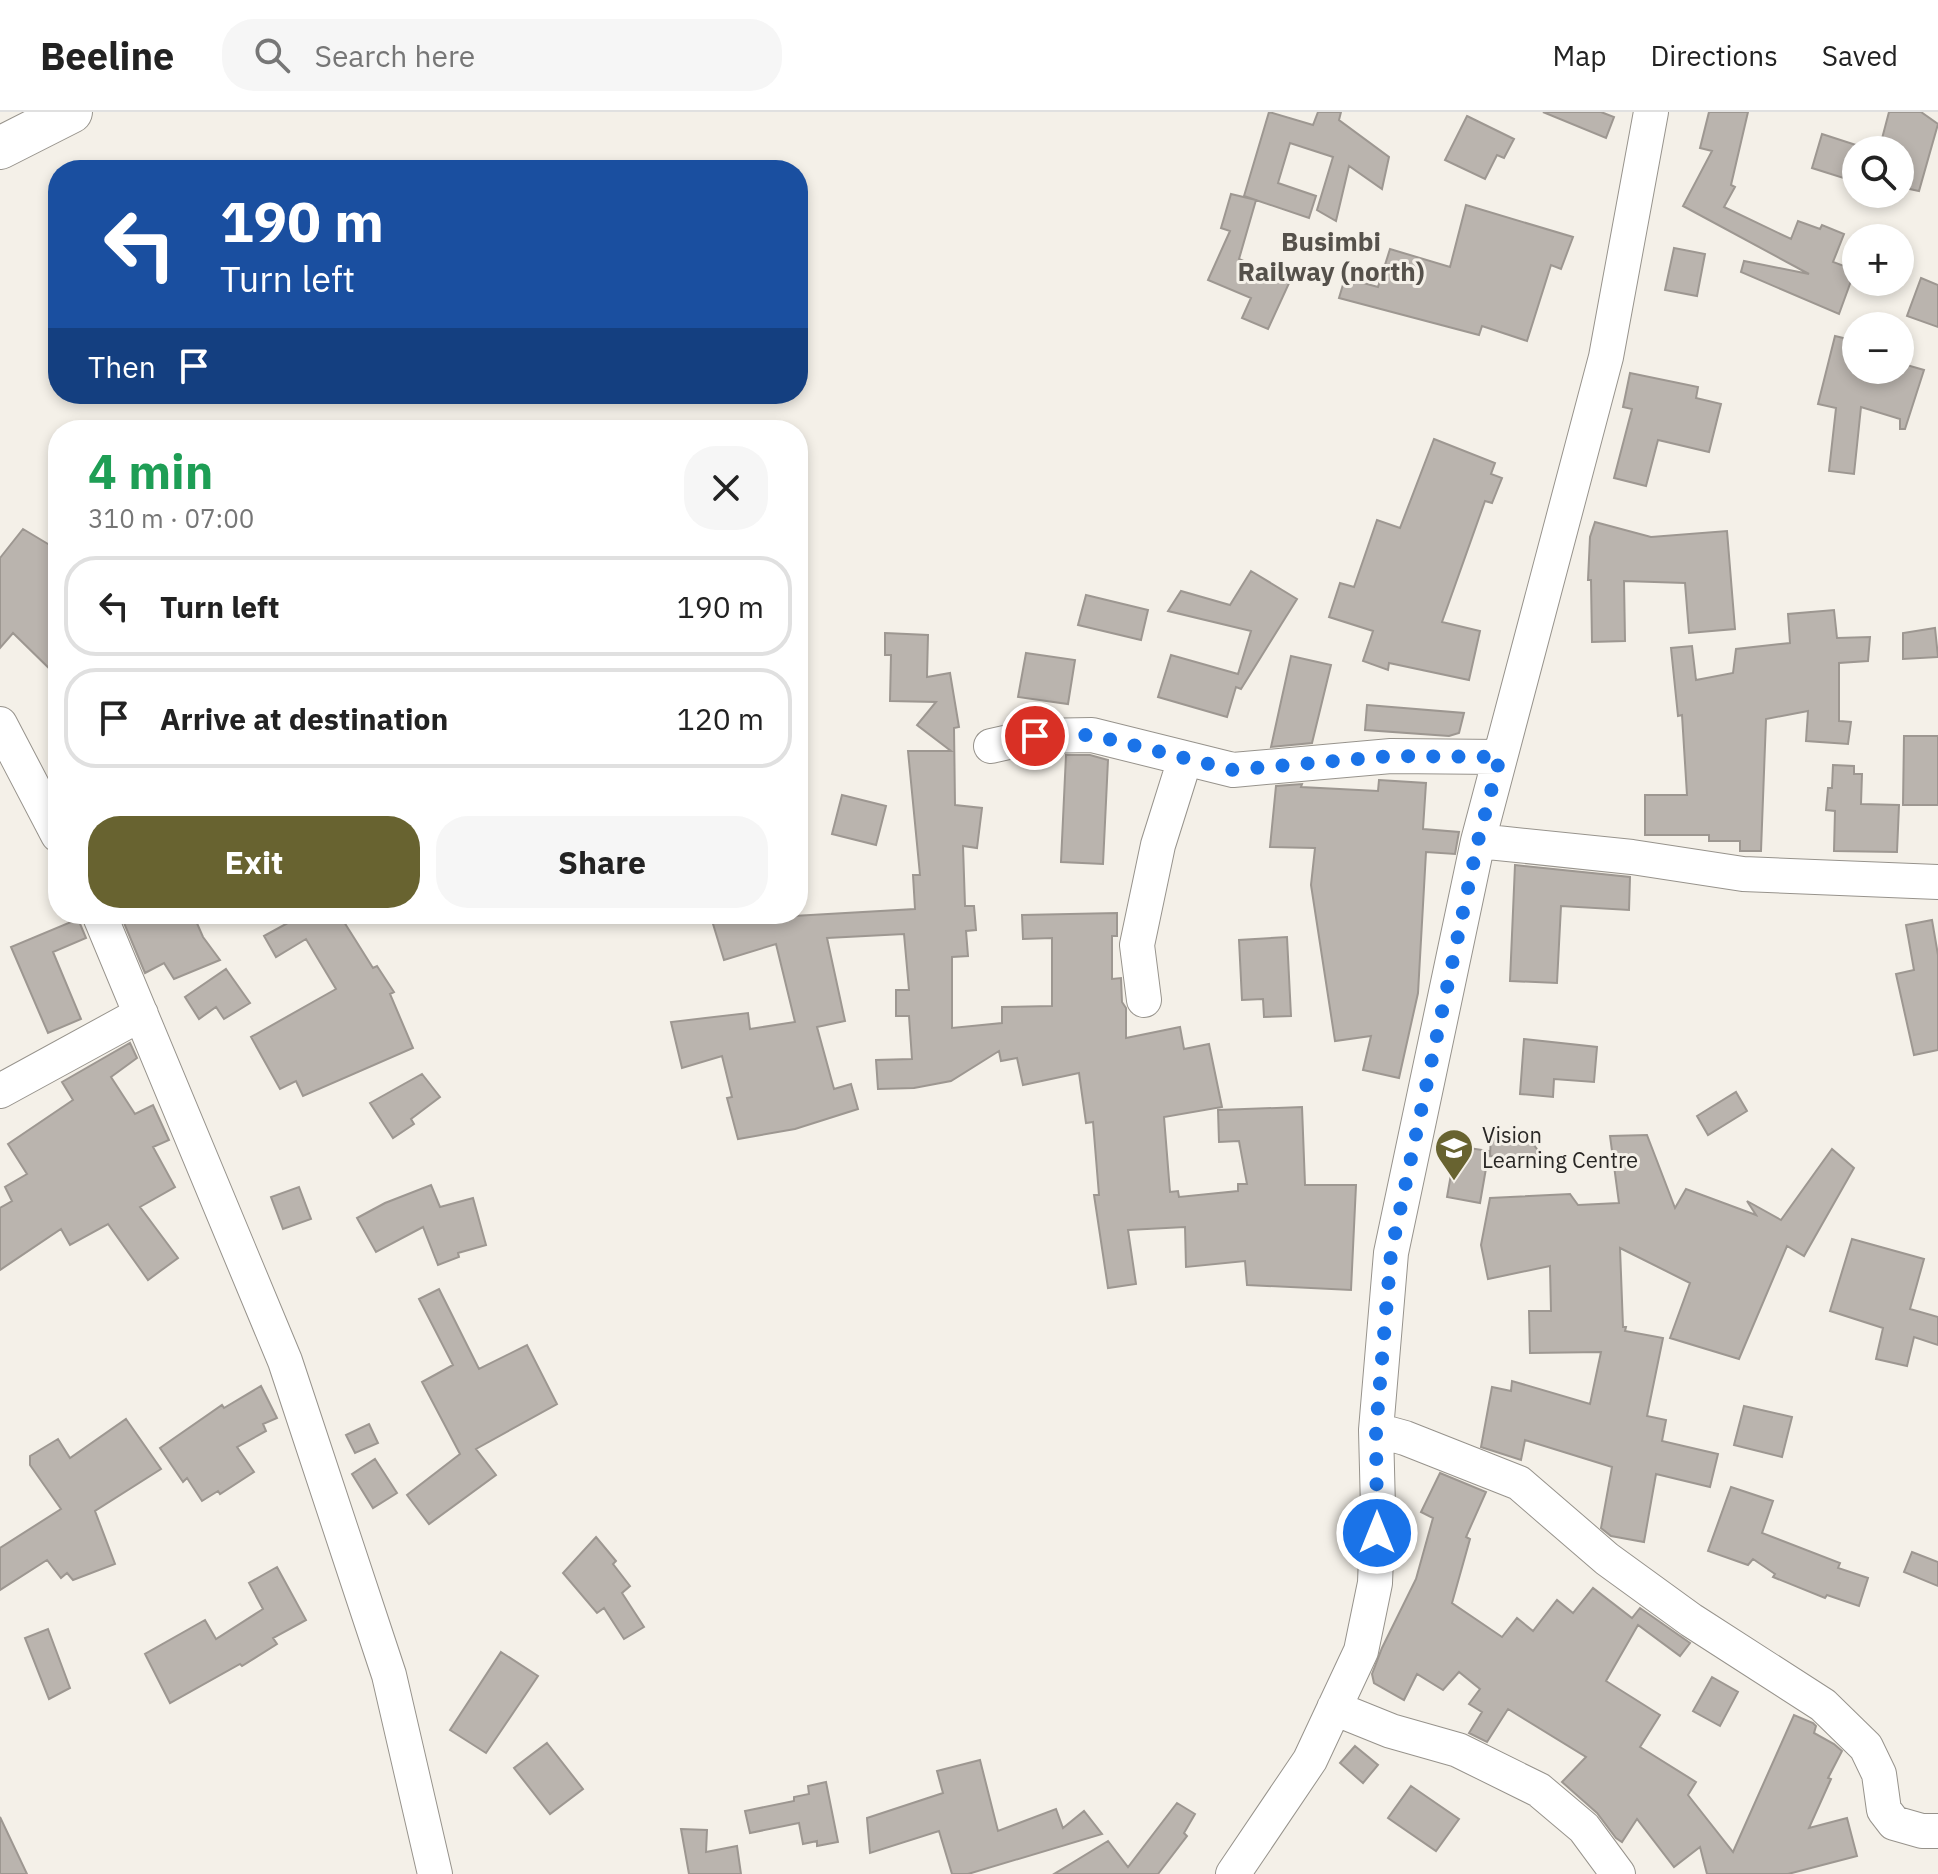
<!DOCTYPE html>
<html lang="en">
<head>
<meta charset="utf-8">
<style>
	:root { --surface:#fff; --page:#f6f6f6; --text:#222; --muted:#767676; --line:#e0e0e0; --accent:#686330 }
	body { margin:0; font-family:"IBM Plex Sans",sans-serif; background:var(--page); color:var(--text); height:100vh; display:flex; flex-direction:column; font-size:30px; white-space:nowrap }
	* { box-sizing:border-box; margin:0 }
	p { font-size:26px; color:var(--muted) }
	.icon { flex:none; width:44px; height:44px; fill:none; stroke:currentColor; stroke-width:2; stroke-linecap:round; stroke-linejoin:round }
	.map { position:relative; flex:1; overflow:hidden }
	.details { position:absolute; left:48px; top:308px; width:760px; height:504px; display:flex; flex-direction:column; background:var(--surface); border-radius:32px; box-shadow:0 4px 12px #0003 }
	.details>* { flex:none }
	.top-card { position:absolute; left:48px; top:48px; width:760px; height:244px; border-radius:32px; box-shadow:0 4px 12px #0003; background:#1a4fa0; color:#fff; overflow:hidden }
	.controls { position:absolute; left:1842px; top:24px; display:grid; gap:16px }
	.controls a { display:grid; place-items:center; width:72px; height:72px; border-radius:50%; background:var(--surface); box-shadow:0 4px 12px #0003; font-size:40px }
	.pin { position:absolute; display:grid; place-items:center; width:68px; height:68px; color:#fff; margin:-34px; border:4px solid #fff; border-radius:50%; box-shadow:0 2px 8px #0007 }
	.me { position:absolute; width:88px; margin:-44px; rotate:0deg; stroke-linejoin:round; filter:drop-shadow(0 0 6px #0008) }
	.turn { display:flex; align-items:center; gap:28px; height:168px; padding:0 40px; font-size:36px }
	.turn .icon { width:104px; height:104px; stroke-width:2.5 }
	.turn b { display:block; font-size:56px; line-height:68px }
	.then { display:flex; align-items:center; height:76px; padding:0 40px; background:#0003; gap:16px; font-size:30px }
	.round { display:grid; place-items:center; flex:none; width:84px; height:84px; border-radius:32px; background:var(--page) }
	.headline { display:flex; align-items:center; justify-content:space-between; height:136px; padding:0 40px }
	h1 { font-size:48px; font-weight:700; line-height:60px; color:#1e9e55 }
	.button { display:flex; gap:16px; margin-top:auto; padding:16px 40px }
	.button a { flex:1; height:92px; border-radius:32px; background:var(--accent); color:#fff; font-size:32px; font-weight:700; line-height:92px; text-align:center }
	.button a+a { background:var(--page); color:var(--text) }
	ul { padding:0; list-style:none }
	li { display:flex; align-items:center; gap:24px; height:100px; margin:0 16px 12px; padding:0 24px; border:4px solid var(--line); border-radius:32px }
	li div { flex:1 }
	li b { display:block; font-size:30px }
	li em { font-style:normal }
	header { display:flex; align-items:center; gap:48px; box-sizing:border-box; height:112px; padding:0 40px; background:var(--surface); border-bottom:2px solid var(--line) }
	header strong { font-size:38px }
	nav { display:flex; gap:44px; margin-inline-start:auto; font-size:28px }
	.search { width:560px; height:72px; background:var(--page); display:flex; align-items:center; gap:20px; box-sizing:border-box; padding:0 28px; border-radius:32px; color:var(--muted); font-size:30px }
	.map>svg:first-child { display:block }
	.building { fill:#bab4ae; stroke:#9d9791; stroke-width:2 }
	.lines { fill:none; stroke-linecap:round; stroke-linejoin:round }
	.minor-casing { stroke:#97938c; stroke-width:36 }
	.major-casing { stroke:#97938c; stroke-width:44 }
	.minor { stroke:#fff; stroke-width:34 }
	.major { stroke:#fff; stroke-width:42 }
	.route { stroke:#1a73e8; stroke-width:14; stroke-dasharray:0 25.2 }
	.labels { text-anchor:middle; stroke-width:6; stroke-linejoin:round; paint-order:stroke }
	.poi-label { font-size:22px; fill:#2a2826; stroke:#f4f0e8; text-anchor:start }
	.quarter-label { font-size:26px; font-weight:bold; fill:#55514b; stroke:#f4f0e8 }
</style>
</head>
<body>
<header>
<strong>Beeline</strong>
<div class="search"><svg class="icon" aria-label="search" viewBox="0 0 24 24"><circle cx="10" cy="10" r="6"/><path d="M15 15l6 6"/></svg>Search here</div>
<nav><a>Map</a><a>Directions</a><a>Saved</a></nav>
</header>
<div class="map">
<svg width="1938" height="1762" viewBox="0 0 1938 1762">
	<rect width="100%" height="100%" fill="#f4f0e8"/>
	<!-- building -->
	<path class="building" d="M1269,0L1313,13L1318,0H1341L1339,8L1389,45L1382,77L1349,54L1336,109L1317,98L1333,45L1290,31L1278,71L1316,84L1309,106L1244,84Z
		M1543,0H1601L1614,5L1606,26Z
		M1709,0H1748L1731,73L1735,75L1724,95L1791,127L1798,109L1820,117L1822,113L1844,122L1833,150L1855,158L1839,202L1741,160L1744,149L1809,162L1683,94L1712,39L1700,36Z
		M1889,0H1921L1938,12L1919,79L1900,75V38H1879Z
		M1467,4L1514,27L1504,46L1497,43L1485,67L1445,48Z
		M1822,22L1856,33V70L1812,56Z
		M1231,82L1256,88L1239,147L1290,169L1268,217L1242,206L1251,186L1208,168L1230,119L1221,116Z
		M1466,93L1573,125L1561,157L1551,153L1527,229L1482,214L1479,223L1339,186L1345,166L1378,175L1390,137L1450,155Z
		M1674,136L1705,142L1697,184L1665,178Z
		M1921,166L1938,173V215L1907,204Z
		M1835,224L1856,229V258H1900V251L1924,258L1905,317H1900V307L1861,295L1854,362L1829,359L1836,296L1818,292Z
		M1630,261L1698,275L1696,286L1721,292L1709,340L1658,328L1646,374L1614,366L1632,297L1623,295Z
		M1434,327L1495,351L1491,362L1502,366L1492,391L1485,389L1442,510L1480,519L1469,568L1389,551L1388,558L1363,549L1373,519L1329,505L1340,471L1354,475L1377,408L1400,416Z
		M1595,410L1651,425L1727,419L1735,517L1689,521L1685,471L1624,469L1625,529L1592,530L1591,468H1588L1590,425Z
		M23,417L58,438V565L13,521L0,536V446Z
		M1251,459L1297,487L1241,577L1236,575L1227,605L1158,585L1171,543L1238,562L1251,519L1168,499L1181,479L1230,493Z
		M1086,483L1148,498L1141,528L1078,513Z
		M1834,498L1837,526L1870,525L1868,549L1839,551V609L1851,610L1848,632L1806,629L1808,599L1766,607L1761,739H1740V729H1709V723H1645V683H1687L1682,603L1678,604L1671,536L1692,534L1696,568L1733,561L1736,537L1790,531L1788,502Z
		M1935,516L1938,545L1903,547V521Z
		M885,521L928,523L927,565L950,561L959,615L954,616L955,693L982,696L977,736L963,734L965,794H974L976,818L966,819L968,844L952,845V916L1002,911V895L1052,894V826L1023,827L1022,803L1117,801V824H1112V867L1121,866L1122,890L1126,896V926L1180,915L1184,937L1209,932L1222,995L1164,1005L1170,1080L1178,1079L1179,1085L1238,1079V1072H1247L1239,1029L1219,1030L1218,998L1302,995L1305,1073H1356L1351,1178L1247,1173L1245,1149L1186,1155L1185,1115L1128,1118L1136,1172L1108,1176L1094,1083H1099L1093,1010L1086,1011L1079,961L1023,973L1017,946L1001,949L999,939L951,969L914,976L878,977L876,948L912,947L909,904H896V878H909L904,822L827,826L845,909L817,915L834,977L851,972L858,997L795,1017L738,1027L727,986L732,985L722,944L682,956L671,910L748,901L750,917L795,910L776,832L724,848L710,802L793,804L915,797L913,763H920L908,639H951L917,613L936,590L890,589L891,543H885Z
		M1026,541L1075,548L1068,592L1018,585Z
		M1291,544L1331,553L1312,631L1271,635Z
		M1367,593L1464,601L1459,621L1449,624L1365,618Z
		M1904,624H1938V693H1903Z
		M1066,643H1090L1108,648L1103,752L1061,750Z
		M1833,653L1854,654V662H1862L1861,692L1899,693L1897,740L1834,739L1835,699L1826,698L1828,676H1832Z
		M1379,668L1426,671L1423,717L1459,720L1455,742L1426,740L1418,881L1399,966L1363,958L1371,924L1335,929L1311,773L1315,736L1270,735L1276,674L1302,672L1301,675L1378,679Z
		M842,683L886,694L876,733L832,722Z
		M1515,753L1630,765L1629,798L1561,794L1557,871L1510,869Z
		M143,802H193L203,825L220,848L174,867L164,851L145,861L124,811Z
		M304,802H339L373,856L377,854L394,880L390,882L413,936L303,984L296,969L280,977L251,925L336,877L306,827L276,845L264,824Z
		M78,807L86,826L53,840L81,907L48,921L11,835Z
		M1932,808L1938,843V938L1914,943L1896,862L1914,858L1906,813Z
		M1287,825L1291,904L1264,905L1263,887L1242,888L1239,828Z
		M226,857L250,891L224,907L216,895L199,907L185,885Z
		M1524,927L1597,935L1594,970L1554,967L1553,985L1520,982Z
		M130,931L137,946L111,965L135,1002L153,993L169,1028L153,1035L175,1075L140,1095L178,1146L148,1168L108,1112L70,1133L61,1117L0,1158V1096L12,1089L5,1075L27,1062L8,1032L73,988L62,970Z
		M422,962L440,985L411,1007L414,1012L393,1026L370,991Z
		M1736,980L1747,999L1708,1023L1697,1004Z
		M1491,1023L1527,1024L1543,1045L1490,1044Z
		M1647,1023L1675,1096L1686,1077L1756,1103L1747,1089L1781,1108L1832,1037L1854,1056L1804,1144L1787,1134L1739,1247L1670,1226L1690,1171L1620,1136L1623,1215H1626L1625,1219L1663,1226L1647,1304L1666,1308L1662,1329L1718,1342L1710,1375L1656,1362L1644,1430L1611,1424L1601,1416L1612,1355L1525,1328L1521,1348L1481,1335L1492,1275L1511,1279L1512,1269L1590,1292L1601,1240L1530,1241L1529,1199H1551L1550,1154L1488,1167L1481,1133L1490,1086L1570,1082L1578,1093L1619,1091L1610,1024Z
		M1456,1034L1489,1039L1480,1091L1447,1085Z
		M431,1073L440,1095L473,1086L486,1133L458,1141L459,1145L438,1153L423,1115L376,1140L357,1106L385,1091Z
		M299,1075L311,1107L283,1117L271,1085Z
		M1852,1127L1924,1147L1910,1197L1938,1205V1233L1914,1225L1907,1254L1876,1247L1883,1216L1830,1199Z
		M439,1177L479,1257L527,1233L557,1292L476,1337L496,1363L429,1412L407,1383L460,1342L422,1270L453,1253L419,1187Z
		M261,1274L277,1306L263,1312L266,1319L237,1335L254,1360L220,1382L218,1379L202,1389L187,1366L183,1370L160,1336L222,1293L224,1296Z
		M1744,1294L1792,1305L1782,1345L1734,1333Z
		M126,1307L161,1357L95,1399L115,1452L73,1468L67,1461L61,1466L47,1448L0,1478V1436L61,1397L30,1353V1344L58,1327L70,1346Z
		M369,1312L378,1331L355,1341L346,1323Z
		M375,1347L397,1381L373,1396L352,1362Z
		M1440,1361L1486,1380L1466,1425L1470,1427L1452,1491L1502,1525L1517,1506L1533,1519L1557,1488L1573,1501L1593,1476L1632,1506L1640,1496L1690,1531L1680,1544L1638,1513L1606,1569L1660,1603L1640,1635L1696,1670L1688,1683L1733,1740L1794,1603L1813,1611L1816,1614L1814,1621L1834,1632L1842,1639L1828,1666L1831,1667L1809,1716L1847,1706L1857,1744L1788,1762H1707L1700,1735L1674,1755L1637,1707L1622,1730L1616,1726L1597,1701L1562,1670L1586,1645L1508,1597L1487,1630L1469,1621L1482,1600L1469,1592L1480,1577L1459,1560L1443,1578L1417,1562L1404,1588L1374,1571L1372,1562L1382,1536L1416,1467L1433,1406L1421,1400Z
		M1731,1375L1773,1389L1762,1421L1840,1451L1838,1456L1868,1466L1859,1494L1827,1483L1825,1486L1773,1465L1775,1462L1753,1447L1748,1453L1708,1439Z
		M596,1425L616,1449L613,1452L630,1474L622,1481L644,1515L624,1527L604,1496L597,1501L563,1461Z
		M1912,1440L1938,1450V1474L1904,1460Z
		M277,1455L306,1508L273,1526L277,1532L242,1554L240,1552L170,1591L145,1542L205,1508L216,1527L263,1497L249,1471Z
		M48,1517L70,1576L49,1587L25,1526Z
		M501,1540L538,1564L486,1641L450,1618Z
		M1712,1565L1738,1580L1720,1614L1693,1599Z
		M547,1631L583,1677L550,1702L514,1656Z
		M1355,1634L1378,1653L1363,1671L1340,1651Z
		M980,1648L998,1719L1056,1697L1063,1716L1084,1699L1102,1722L968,1762H952L939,1719L870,1741L867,1706L943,1681L937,1659Z
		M826,1670L838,1730L817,1734V1729L803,1732L799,1711L750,1721L745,1699L794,1689V1685L809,1682L808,1674Z
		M1411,1674L1459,1707L1436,1739L1388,1706Z
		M1177,1691L1195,1702L1184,1721L1187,1724L1158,1762H1054L1108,1729L1128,1755Z
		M0,1705L27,1762H0Z
		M681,1717L707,1718L706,1740L737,1734L741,1762H689Z"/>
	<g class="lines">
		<!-- minor casing -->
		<g class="minor-casing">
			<path id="minor" d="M0,612L58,723
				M991,634L1035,624L1092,623L1233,658L1391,644L1500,645
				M1478,729L1632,745L1743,762L1938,770
				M99,802L285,1249L389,1563L435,1762
				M1144,888L1137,833L1158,733L1185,647
				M0,979L141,902
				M1376,1318L1405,1326L1519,1371L1607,1447L1691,1508L1823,1593L1866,1635L1879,1662L1884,1698L1894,1711L1922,1719H1938
				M1334,1596L1391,1619L1458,1638L1539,1678L1584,1716L1618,1762
				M1233,1762L1310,1648L1361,1539L1375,1471L1378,1396L1376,1318L1391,1141L1478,729L1606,245L1651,0"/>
		</g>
		<!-- major casing -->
		<g class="major-casing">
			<path id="major" d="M0,36L71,0"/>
		</g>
		<!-- minor -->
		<use href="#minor" class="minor"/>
		<!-- major -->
		<use href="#major" class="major"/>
	</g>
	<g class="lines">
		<!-- route -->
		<path class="route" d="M1035,624L1092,623L1233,658L1391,644L1500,645L1478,729L1391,1141L1376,1318L1377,1421"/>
	</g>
	<!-- icons -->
	<defs>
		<g id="school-pin" transform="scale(2)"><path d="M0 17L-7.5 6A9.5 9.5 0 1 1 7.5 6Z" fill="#686330" stroke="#f4f0e8"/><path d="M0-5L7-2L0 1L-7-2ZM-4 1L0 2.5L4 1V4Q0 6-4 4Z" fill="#fff"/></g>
	</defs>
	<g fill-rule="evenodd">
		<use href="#school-pin" x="1454" y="1036"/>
	</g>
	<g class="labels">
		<!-- poi labels -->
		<g class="poi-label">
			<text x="1482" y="1031">Vision<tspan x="1482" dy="25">Learning Centre</tspan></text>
		</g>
		<!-- quarter labels -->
		<g class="quarter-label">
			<text x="1331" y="139">Busimbi<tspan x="1331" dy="30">Railway (north)</tspan></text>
		</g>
	</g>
</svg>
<div class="controls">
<a><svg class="icon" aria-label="search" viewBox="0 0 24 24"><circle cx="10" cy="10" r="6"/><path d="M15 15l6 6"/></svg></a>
<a>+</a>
<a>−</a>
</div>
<div class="pin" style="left:1035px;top:624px;background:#d93025"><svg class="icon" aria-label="arrive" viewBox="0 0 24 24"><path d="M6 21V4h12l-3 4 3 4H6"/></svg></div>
<svg class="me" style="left:1377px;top:1421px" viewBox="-20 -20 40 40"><circle r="17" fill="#1a73e8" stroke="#fff" stroke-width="3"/><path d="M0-11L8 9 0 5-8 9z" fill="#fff"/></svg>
<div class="top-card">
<div class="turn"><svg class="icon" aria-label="left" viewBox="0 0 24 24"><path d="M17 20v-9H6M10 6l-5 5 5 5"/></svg><div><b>190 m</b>Turn left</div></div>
<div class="then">Then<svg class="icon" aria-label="arrive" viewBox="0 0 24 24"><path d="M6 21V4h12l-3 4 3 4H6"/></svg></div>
</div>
<section class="details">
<div class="headline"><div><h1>4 min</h1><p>310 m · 07:00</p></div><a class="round"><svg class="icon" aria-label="close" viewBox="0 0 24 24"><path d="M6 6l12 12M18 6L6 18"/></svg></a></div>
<ul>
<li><svg class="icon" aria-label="left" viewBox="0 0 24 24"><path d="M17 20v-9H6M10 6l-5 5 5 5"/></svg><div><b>Turn left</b></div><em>190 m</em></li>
<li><svg class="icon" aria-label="arrive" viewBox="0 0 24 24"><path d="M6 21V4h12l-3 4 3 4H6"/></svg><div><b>Arrive at destination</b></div><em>120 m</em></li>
</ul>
<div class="button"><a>Exit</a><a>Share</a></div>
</section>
</div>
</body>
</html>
